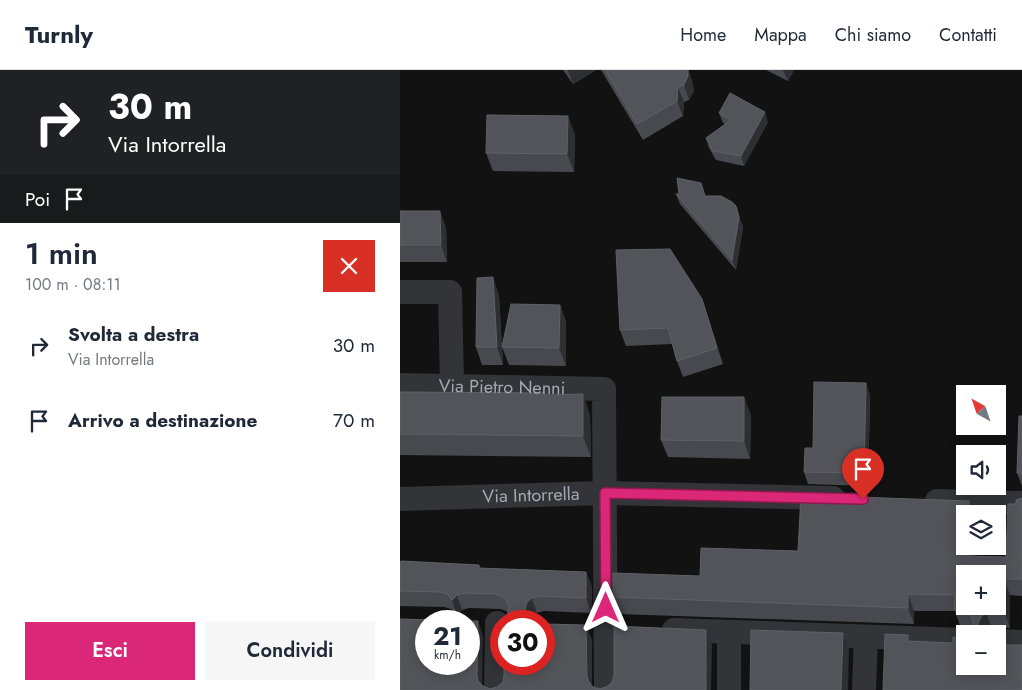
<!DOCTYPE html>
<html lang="it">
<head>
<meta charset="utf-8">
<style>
	:root { --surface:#fff; --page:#f6f6f7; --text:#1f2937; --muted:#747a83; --line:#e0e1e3; --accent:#db2777 }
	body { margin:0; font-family:Jost,sans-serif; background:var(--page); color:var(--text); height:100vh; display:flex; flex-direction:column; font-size:19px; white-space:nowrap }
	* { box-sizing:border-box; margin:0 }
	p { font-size:16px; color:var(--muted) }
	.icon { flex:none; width:28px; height:28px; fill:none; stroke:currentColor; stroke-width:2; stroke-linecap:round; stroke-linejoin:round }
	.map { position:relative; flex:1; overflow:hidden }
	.panel { display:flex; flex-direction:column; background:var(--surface); width:400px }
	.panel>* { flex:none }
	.guide { background:#202124; color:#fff; overflow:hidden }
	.needle { width:32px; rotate:320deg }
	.fabs { position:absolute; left:556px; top:315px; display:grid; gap:10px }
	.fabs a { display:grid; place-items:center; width:50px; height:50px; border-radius:0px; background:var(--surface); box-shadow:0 2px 12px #0003; font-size:25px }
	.speed { position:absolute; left:15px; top:540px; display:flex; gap:10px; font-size:25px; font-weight:700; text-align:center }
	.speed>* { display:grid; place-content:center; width:65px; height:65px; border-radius:50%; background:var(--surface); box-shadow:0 2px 12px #0003; line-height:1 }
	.speed small { font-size:12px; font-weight:400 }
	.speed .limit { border:8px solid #d22; background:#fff; color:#111 }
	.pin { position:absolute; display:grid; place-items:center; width:42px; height:42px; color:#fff; margin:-51px -21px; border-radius:50% 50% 50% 0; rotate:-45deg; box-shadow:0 0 5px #0007 }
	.pin .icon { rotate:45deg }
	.me { position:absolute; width:55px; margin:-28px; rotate:0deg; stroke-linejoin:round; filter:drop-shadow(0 0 4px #0008) }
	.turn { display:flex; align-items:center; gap:18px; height:105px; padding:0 25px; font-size:22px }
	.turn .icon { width:65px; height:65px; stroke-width:2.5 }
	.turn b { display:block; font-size:35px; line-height:42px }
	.then { display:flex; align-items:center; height:48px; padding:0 25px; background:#0003; gap:10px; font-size:19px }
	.round { display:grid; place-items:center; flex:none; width:52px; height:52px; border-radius:0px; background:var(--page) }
	.overview { display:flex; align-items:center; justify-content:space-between; height:85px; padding:0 25px }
	h1 { font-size:30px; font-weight:600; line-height:38px }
	.button { display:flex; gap:10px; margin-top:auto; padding:10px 25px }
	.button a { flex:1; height:58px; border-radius:0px; background:var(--accent); color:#fff; font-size:20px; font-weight:600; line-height:58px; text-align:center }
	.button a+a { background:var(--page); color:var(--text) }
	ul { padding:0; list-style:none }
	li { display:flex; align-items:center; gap:15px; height:75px; padding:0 25px }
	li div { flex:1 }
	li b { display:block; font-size:19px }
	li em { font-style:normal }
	header { display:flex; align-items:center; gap:30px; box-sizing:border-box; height:70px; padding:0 25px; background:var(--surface); border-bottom:1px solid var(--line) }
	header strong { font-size:24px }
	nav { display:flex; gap:28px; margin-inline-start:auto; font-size:18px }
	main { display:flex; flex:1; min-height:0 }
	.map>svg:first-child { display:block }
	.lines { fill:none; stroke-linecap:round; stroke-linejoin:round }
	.street { stroke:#333438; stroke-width:24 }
	.wall { fill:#48494e }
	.shaded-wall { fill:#2e2f32 }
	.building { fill:#525459; stroke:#5f6167; fill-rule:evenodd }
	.route-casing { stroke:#8e194d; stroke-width:12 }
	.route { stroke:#db2777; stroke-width:9 }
	.labels { text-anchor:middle; stroke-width:4; stroke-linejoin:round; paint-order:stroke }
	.street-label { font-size:18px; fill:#a4a9b3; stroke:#0d0d0e }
</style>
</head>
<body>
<header>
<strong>Turnly</strong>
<nav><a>Home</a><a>Mappa</a><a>Chi siamo</a><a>Contatti</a></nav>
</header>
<main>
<section class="panel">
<div class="guide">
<div class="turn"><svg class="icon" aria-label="right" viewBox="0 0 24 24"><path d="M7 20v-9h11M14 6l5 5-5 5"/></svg><div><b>30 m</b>Via Intorrella</div></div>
<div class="then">Poi<svg class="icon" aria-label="arrive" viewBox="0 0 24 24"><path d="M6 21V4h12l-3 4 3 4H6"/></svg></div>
</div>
<div class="overview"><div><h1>1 min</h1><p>100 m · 08:11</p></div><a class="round" style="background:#d93025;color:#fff"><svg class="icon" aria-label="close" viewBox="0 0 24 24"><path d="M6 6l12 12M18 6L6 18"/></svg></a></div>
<ul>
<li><svg class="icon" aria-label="right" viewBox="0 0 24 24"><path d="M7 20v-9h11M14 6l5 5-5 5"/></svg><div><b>Svolta a destra</b><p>Via Intorrella</p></div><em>30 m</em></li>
<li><svg class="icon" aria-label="arrive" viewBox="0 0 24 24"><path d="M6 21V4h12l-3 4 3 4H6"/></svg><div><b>Arrivo a destinazione</b></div><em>70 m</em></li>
</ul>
<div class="button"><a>Esci</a><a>Condividi</a></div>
</section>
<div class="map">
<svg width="622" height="620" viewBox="0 0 622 620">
	<rect width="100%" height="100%" fill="#121213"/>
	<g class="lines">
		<!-- street -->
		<g class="street">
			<path d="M0,222H50L52,316"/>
			<path id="s1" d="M0,315L204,319L206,620"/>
			<path id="s2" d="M0,429L205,423L433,428"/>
			<path d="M537,431L622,433"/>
			<path d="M274,560L565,570"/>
			<path d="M598,571L622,572"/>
			<path d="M96,620L97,553"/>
			<path d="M329,620V562"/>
			<path d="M464,620L466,567"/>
		</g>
	</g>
	<!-- wall -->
	<path class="wall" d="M163,0H196L173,14Z
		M201,0H288L292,11L294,21L289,30L284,32L283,46L243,70Z
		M366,0H394L388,11Z
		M319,43L368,52L344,96L316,90L309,78L306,68L325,54L323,53Z
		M175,64L174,102L93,101L86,83Z
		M276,124L306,126L339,146L343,157L336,200L280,134Z
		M0,141L46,158L47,192H0Z
		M99,225L103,295H82L76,277Z
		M302,229L323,294L283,307L277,291L272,274L226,276L220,260Z
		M160,235L166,252V296L109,295L102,277Z
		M466,313L470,326L468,416L408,414L404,402Z
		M0,322L146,325L183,324L190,346L191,387L0,385Z
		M351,345L350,389L268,387L261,370Z
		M622,346V416L617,403Z
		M622,428V526L610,525V558L599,557L592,559L587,564H567L571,560V558L566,556H560L555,541H514V554L219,544L213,527L398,481L569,431L573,444H565L574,486L606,487L616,434Z
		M0,493L79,495L80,498L186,502L192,517V543L144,541L137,543L133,547L131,551L107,545L108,542L101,539L69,538L62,540L57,545L53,540L45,537L0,536Z"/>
	<!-- shaded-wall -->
	<path class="shaded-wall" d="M168,0H196L173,14Z
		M288,0L292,11L294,21L289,30L284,15Z
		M383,0H394L388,11Z
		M278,17L284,32L283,46L277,31Z
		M365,42L368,52L344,96L341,86Z
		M168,46L175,64L174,102L167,84Z
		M336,136L343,157L336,200L332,190Z
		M40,141L46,158L47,192L41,175Z
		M93,207L99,225L103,295L97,277Z
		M302,229L307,244L323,294L317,278Z
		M160,235L166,252V296L159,278Z
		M466,313L470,326L468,416L464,403Z
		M183,324L190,346L191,387L183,366Z
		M344,327L351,345L350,389L344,371Z
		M569,431L573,444H568Z
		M567,476H574L573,503L567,486Z
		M186,502L192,517V543L186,528Z
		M604,509L610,525V558L604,541Z
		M508,524L514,541V554L508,538Z
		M57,525L62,540L57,545L52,530Z
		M132,528L137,543L133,547L131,551H128L125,540L127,532Z
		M586,542L592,559L587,564H581L578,554L581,547Z
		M78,551L83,566L82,620L78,611L77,605Z
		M186,555L192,570V620L187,606Z
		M306,560L312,575L311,620H306Z
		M443,563L449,580L448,620H441Z"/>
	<!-- building -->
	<path class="building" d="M205,0H288V6L284,15L278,17L277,31L237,54Z
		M330,23L365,42L341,86L313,81L306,68L331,50L319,43Z
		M87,45L168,46L167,84L86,83Z
		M277,108L301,113L305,126H321L332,132L336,136L339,147L332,190L276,124H279Z
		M0,141H40L41,175H0Z
		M270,179L302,229L317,278L277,291L268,258L220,260L216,180Z
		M93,207L97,277H76L77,208Z
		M111,234L160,235L159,278L102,277Z
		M414,312L466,313L464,403L404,402L405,378H413Z
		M0,322L145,323V325L183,324V366L0,364Z
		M262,327H344V371L261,370Z
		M619,346H622V404L617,403Z
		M401,425L569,431L568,444H565V476H567V486L606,487L608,434H616V430L622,428V509H604V541H592L586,542L581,547L578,554L580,561L583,564H567L571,560L573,553L571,546L567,542L560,540L554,539L555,525L508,524V538L213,527V503L300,506L301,478L398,481ZM565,504H598V536H565Z
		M1,491L79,495V498L186,502V528L139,526L132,528L127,532L125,540L127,547L131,551H105V547L107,545L109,538L107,531L103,527L96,524L64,523L57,525L52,530L47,524L40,522L0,521V493Z
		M51,543L57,549L63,551H78L77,605L78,611L83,616L90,619L97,617L103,612L104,605V594H144V554L186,555L187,606L189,612L193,617L200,619L208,616L212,612L214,605V556L306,560V620H0V549L39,550L46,548ZM26,551H69V594H26Z
		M351,560L443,563L441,620H350Z
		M485,564L508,565V571L553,573V567H559L565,565V596H598V568H603V575H622V620H483Z"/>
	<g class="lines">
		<!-- route casing -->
		<g class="route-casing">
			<path id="route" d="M206,538L205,423L463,429"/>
		</g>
		<!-- route -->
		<use href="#route" class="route"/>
	</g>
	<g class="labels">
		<!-- street labels -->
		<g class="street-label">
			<text dy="6" stroke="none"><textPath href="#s1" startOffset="102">Via Pietro Nenni</textPath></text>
			<text dy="6" stroke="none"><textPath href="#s2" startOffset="131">Via Intorrella</textPath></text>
		</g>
	</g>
</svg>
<div class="fabs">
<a><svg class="needle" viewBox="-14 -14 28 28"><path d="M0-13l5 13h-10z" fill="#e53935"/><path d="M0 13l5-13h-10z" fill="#747a83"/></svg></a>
<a><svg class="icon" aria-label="sound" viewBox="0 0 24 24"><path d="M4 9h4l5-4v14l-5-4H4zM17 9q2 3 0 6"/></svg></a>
<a><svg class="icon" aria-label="layers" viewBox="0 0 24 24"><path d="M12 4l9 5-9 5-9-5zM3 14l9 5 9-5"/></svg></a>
<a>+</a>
<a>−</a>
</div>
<div class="speed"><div>21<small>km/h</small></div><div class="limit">30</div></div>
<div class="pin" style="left:463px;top:429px;background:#d93025"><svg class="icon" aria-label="arrive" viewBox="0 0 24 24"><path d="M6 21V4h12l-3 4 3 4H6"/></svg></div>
<svg class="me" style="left:206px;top:538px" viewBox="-20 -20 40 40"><path d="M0-17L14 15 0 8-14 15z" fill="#db2777" stroke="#fff" stroke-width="4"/></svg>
</div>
</main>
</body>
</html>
